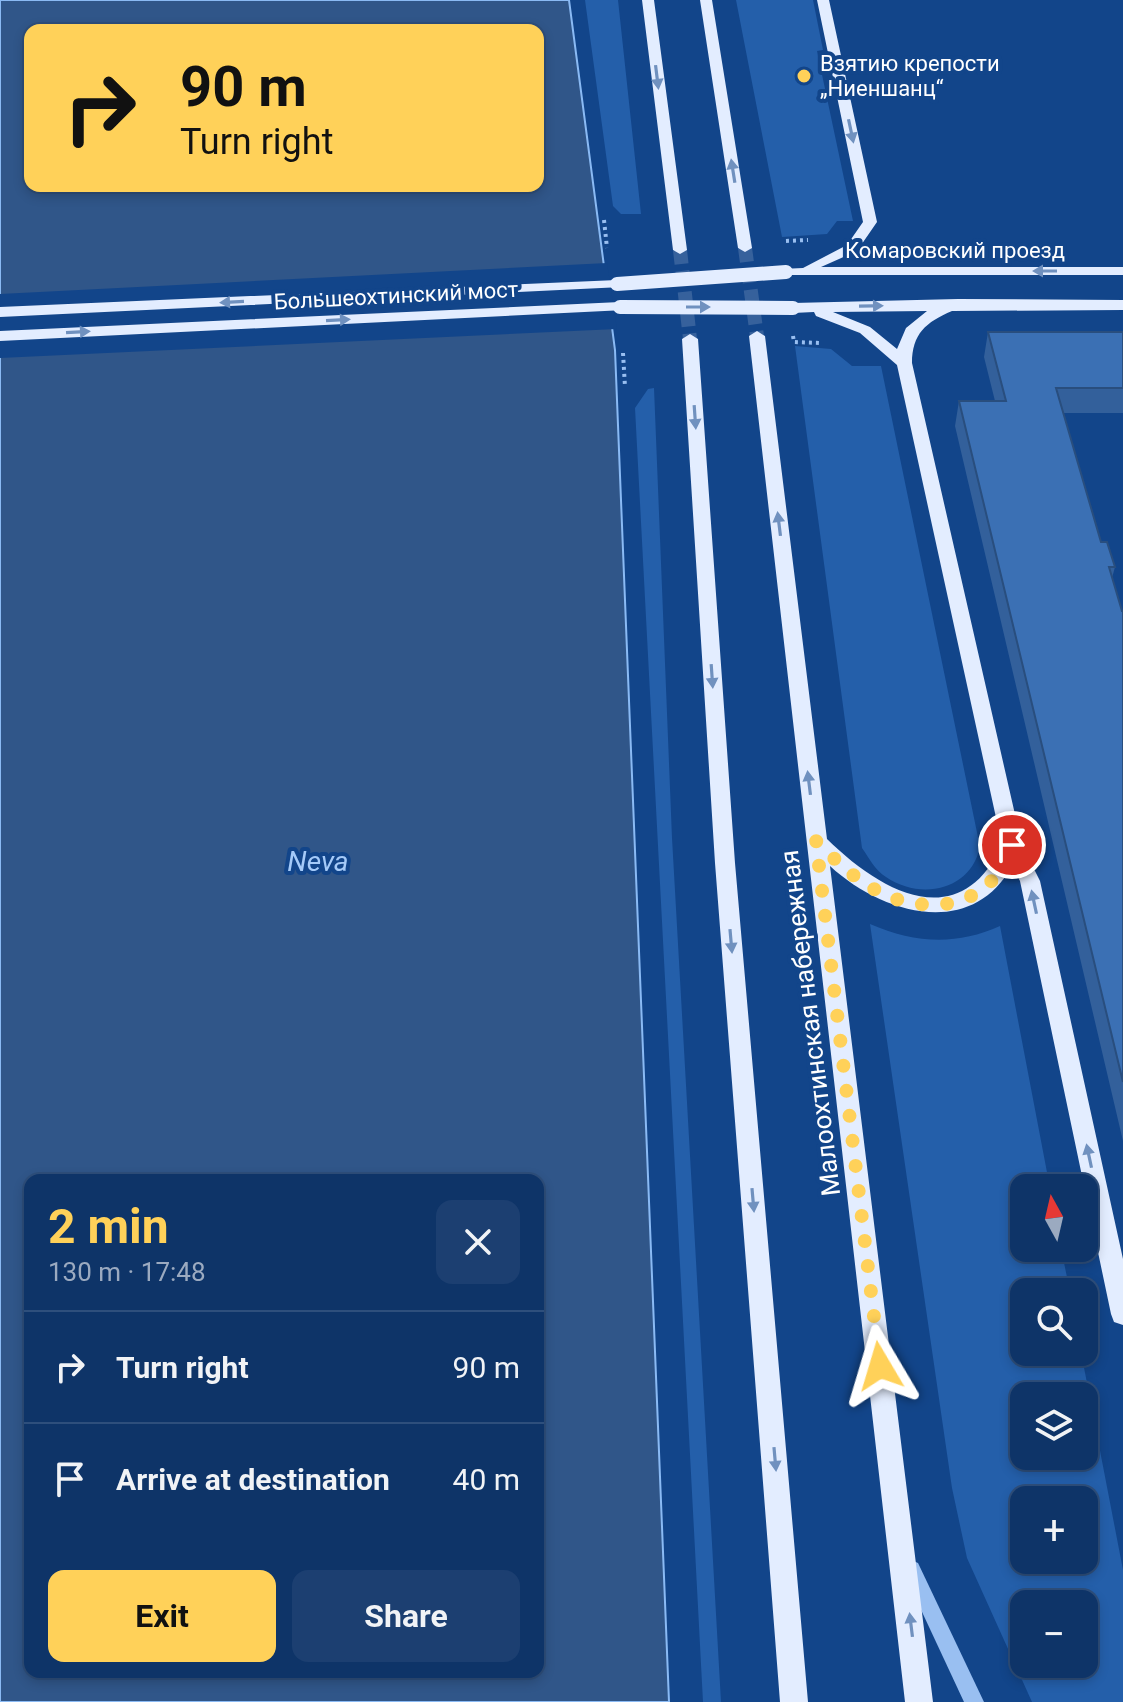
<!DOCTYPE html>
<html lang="en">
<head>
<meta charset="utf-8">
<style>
	:root { --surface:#0e3468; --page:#1c3f71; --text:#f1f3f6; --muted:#9baac0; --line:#2e4f7c; --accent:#ffd159 }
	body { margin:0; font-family:Roboto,sans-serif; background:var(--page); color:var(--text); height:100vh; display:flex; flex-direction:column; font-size:30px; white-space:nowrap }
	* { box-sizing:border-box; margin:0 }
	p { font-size:26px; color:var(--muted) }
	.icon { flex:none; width:44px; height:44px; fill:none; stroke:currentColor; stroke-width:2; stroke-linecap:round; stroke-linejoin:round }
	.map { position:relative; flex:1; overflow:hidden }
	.side { position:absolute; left:24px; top:1174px; width:520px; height:504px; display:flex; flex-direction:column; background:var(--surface); border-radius:16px; box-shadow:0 4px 12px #0003,0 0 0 2px var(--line) }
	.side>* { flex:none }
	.guide { position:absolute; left:24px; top:24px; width:520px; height:168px; border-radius:16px; box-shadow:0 4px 12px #0003,0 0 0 2px var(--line); background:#ffd159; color:#111; overflow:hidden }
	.needle { width:52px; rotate:352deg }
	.buttons { position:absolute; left:1010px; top:1174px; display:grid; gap:16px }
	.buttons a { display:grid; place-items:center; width:88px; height:88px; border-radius:16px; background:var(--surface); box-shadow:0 4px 12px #0003,0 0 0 2px var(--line); font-size:40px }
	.pin { position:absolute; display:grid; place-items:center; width:68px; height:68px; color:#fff; margin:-34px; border:4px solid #fff; border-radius:50%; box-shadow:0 2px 8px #0007 }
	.me { position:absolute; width:88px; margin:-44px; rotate:353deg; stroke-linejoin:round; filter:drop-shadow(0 0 6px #0008) }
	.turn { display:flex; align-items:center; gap:28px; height:168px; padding:0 24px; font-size:36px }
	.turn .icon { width:104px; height:104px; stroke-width:2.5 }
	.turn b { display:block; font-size:56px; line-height:68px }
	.round { display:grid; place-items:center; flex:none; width:84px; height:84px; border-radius:16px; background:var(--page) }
	.head { display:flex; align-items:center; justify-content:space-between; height:136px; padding:0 24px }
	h1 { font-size:48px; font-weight:700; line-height:60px; color:var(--accent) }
	.action { display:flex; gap:16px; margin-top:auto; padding:16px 24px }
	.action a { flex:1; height:92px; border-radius:16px; background:var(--accent); color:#111; font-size:32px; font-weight:700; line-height:92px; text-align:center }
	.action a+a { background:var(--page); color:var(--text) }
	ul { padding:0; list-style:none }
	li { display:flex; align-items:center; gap:24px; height:112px; padding:0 24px; border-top:2px solid var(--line) }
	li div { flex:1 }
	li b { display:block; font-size:30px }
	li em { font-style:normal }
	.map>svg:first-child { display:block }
	.green { fill:#245faa; fill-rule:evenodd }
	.water { fill:#305689; stroke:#8abaf4; stroke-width:2; fill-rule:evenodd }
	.pier { fill:#12458a }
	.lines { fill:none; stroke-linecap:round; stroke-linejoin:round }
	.major-tunnel { stroke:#36619c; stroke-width:14; stroke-dasharray:14 7; stroke-linecap:butt }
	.path { stroke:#99bff1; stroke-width:4; stroke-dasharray:3 4; stroke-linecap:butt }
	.minor { fill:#99bff1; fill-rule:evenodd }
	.major { fill:#e3edff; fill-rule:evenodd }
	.major-bridge { stroke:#e3edff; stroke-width:14 }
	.wall { fill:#33609b }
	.building { fill:#3b70b4; stroke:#294e7e; stroke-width:2 }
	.oneway { fill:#7091bf }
	.route { stroke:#ffd159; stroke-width:14; stroke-dasharray:0 25.2 }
	.poi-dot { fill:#ffd159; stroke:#12458a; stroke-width:3 }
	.labels { text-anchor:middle; stroke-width:8; stroke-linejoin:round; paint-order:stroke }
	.far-poi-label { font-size:22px; fill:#fff; stroke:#12458a; text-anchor:start }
	.far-street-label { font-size:22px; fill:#fff; stroke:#12458a }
	.street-label { font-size:26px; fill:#fff; stroke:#12458a }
	.water-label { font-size:28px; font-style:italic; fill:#a5caf8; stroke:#12458a }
</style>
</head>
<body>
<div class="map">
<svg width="1123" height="1702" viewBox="0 0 1123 1702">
	<rect width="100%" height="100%" fill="#12458a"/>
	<!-- green -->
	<path class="green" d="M585,0H618L641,214H621L613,206Z
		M736,0H813L823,50L817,51L853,221H837L827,234L782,237Z
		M795,346L831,349L852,366H881L980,847C971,890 921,901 886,877C875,870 869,858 862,848Z
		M654,388L672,838L721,1702H703L635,408L648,389Z
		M870,924C914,943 956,946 1000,926L1050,1188H1024V1248H1061L1070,1292H1024V1352H1081L1123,1570V1702H1032L967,1558L952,1488ZM1024,1396H1084V1456H1024ZM1024,1500H1084V1560H1024ZM1024,1604H1084V1664H1024Z"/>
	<!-- water -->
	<path class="water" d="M0,0H569L615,350L669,1702H0ZM30,30H538V186H30ZM30,1180H538V1672H30Z"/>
	<!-- pier -->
	<path class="pier" d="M607,263L617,329L0,358V294Z"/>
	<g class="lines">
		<!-- major-tunnel -->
		<path class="major-tunnel" d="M745,248L757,336
			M680,250L690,339"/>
		<!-- path -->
		<path class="path" d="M604,220L607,248
			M786,241L808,240
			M793,336L794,342L822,343
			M623,353L625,387"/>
		<!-- minor -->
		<path class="minor" d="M911,1560L918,1563L984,1702H964L902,1569L904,1563Z"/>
		<!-- major -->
		<path class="major" d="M642,0H654L687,250L680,254L673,250Z
			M700,0H712L752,248L745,252L738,248Z
			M817,0H829L877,222L857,251L821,267H1123V275H781V269L803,268L847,245L863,222Z
			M617,280L622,281V287L0,317V307Z
			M958,299L1123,300V310L952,311C926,322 912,334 912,363L1022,845L1040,881L1123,1259V1325L1114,1322L1111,1314L1020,881L1012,866C971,940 882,914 830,866L933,1702H905L749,336L757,331L765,336L827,839C881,892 959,936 1002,845L897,365L860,333L816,316L814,312L793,313L785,308L793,303ZM927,311L906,328L897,349L870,327L833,312Z
			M620,302L625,304V310L0,341V331Z
			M690,334L698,339L735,863L808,1702H780L715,863L682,339Z"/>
		<!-- major-bridge -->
		<path class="major-bridge" d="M617,284L786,272
			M620,307L793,308"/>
	</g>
	<!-- wall -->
	<path class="wall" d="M988,332H1123V413H1063L1101,542L1115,567L1112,578L1122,611H1123V1141L955,426L959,401H995L984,357Z"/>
	<!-- building -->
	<path class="building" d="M988,332H1123V388H1056L1101,542H1107L1115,567H1109L1122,611H1123V1082L959,401H1006Z"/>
	<!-- one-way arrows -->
	<defs><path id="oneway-solid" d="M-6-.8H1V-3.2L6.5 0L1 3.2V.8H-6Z" transform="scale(2)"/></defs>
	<g class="oneway">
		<use href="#oneway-solid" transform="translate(657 77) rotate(83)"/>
		<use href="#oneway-solid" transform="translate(851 131) rotate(78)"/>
		<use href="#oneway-solid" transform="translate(733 171) rotate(-99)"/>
		<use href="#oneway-solid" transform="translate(1045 271) rotate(180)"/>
		<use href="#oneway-solid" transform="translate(232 302) rotate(177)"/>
		<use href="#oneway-solid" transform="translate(871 306) rotate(-1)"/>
		<use href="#oneway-solid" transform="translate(698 307)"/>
		<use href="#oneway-solid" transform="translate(338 320) rotate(-3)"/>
		<use href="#oneway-solid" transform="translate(78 332) rotate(-3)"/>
		<use href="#oneway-solid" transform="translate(695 417) rotate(86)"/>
		<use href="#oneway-solid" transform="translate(779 524) rotate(-97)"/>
		<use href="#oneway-solid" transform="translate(712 676) rotate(86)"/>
		<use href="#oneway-solid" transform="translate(809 783) rotate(-97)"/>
		<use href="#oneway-solid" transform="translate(1034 902) rotate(-102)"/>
		<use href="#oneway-solid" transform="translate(731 941) rotate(85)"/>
		<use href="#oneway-solid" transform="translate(1089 1156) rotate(-102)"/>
		<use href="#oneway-solid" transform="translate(753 1200) rotate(85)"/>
		<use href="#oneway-solid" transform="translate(775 1459) rotate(85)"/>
		<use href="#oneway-solid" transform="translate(911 1625) rotate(-97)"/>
	</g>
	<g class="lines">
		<!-- route -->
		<path class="route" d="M880,1366L816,841C854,879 889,910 945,904C963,902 983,892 994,878C1002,869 1007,856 1012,845"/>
	</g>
	<!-- markers -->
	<circle class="poi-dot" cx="804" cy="76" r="8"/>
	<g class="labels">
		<!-- far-poi labels -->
		<g class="far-poi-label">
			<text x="820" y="71">Взятию крепости<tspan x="820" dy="25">„Ниеншанц“</tspan></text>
		</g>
		<!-- far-street labels -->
		<g class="far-street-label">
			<text x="955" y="258">Комаровский проезд</text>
			<text transform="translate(396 295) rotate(-3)" y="8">Большеохтинский мост</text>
		</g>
		<!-- street labels -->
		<g class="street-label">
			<text transform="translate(810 1023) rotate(-97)" y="9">Малоохтинская набережная</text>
		</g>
		<!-- water labels -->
		<g class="water-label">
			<text x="318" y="871">Neva</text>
		</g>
	</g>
</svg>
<div class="buttons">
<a><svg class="needle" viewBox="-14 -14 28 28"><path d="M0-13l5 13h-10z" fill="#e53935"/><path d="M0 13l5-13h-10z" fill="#9baac0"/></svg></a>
<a><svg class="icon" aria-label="search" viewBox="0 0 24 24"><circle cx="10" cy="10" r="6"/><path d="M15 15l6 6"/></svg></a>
<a><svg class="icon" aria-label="layers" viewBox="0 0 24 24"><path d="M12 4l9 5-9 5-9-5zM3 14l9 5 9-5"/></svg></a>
<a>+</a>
<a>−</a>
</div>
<div class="pin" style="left:1012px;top:845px;background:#d93025"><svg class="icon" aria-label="arrive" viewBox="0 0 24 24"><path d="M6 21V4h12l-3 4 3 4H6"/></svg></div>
<svg class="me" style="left:880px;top:1366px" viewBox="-20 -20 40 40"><path d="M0-17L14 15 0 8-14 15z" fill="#ffd159" stroke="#fff" stroke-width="4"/></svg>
<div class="guide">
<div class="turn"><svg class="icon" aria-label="right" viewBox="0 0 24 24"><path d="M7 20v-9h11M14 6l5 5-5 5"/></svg><div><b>90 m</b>Turn right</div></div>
</div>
<section class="side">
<div class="head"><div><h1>2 min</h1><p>130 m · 17:48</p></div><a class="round"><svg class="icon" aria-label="close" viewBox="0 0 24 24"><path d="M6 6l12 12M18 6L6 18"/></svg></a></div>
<ul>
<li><svg class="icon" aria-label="right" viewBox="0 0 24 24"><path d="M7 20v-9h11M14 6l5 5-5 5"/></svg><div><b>Turn right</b></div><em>90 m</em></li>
<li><svg class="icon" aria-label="arrive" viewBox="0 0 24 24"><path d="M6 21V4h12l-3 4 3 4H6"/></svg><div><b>Arrive at destination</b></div><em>40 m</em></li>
</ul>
<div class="action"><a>Exit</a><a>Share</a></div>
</section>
</div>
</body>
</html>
